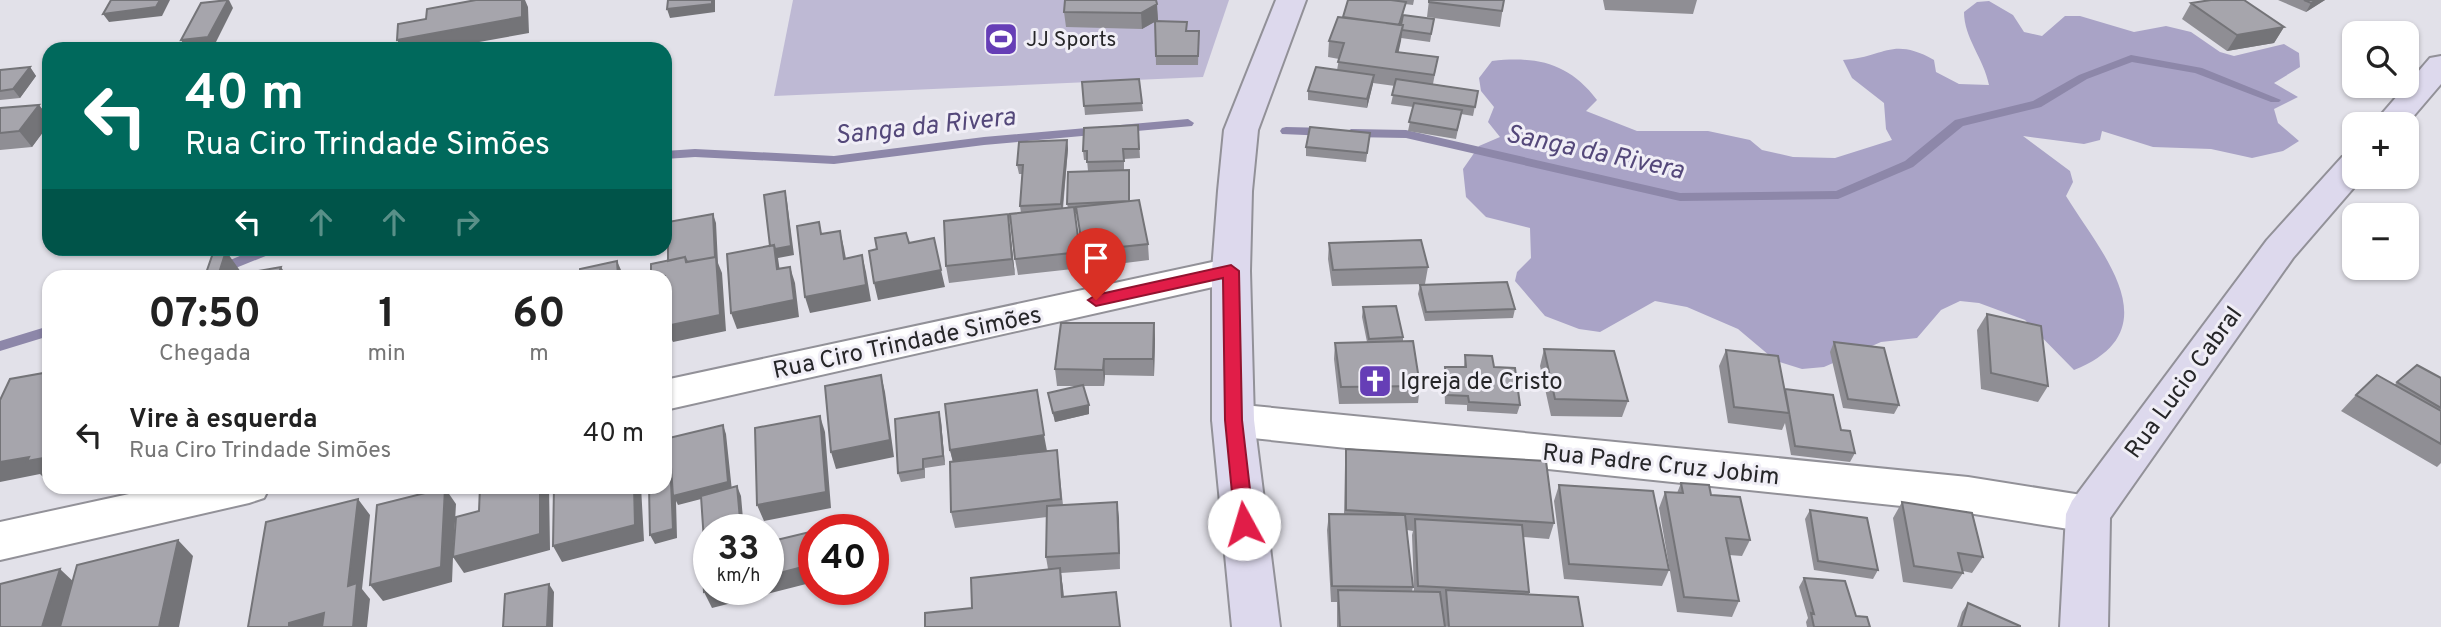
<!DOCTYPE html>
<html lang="pt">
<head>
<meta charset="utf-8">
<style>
	:root { --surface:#fff; --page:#f6f6f6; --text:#222; --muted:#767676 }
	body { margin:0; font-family:Overpass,sans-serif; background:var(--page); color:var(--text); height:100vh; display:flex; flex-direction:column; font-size:26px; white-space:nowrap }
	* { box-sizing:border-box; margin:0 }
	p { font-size:23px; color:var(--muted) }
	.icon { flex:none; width:38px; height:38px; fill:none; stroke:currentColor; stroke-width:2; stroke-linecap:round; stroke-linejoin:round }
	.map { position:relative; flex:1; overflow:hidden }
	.drawer { position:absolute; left:42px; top:270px; width:630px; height:224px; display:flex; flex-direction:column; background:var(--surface); border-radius:21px; box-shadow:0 2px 5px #0004 }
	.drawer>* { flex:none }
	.banner { position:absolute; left:42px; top:42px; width:630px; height:214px; border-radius:21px; box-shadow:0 2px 5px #0004; background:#00695c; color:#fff; overflow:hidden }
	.tools { position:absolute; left:2342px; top:21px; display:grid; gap:14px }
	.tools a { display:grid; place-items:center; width:77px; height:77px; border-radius:14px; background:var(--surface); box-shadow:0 2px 5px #0004; font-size:35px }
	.speed { position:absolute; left:693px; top:514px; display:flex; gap:14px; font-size:35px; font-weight:700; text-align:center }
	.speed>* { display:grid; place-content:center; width:91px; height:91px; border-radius:50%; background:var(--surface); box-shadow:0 2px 5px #0004; line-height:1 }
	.speed small { font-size:18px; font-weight:400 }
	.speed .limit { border:10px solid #d22; background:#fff; color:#111 }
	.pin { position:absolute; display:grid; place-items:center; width:60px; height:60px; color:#fff; margin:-72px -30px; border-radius:50% 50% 50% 0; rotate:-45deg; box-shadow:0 0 7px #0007 }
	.pin .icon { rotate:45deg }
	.me { position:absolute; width:77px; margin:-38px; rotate:354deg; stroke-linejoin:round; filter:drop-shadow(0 0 5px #0008) }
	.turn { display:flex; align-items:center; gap:24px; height:147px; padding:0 28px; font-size:32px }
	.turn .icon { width:91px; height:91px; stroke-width:2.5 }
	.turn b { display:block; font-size:49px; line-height:60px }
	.lanes { display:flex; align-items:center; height:66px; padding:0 28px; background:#0003; justify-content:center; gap:35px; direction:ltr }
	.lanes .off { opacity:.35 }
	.eta { display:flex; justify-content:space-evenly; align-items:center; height:119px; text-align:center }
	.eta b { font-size:42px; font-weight:700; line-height:49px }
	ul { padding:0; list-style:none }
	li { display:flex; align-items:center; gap:21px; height:91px; padding:0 28px }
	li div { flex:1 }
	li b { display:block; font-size:26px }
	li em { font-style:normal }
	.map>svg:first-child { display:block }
	.green { fill:#beb9d4 }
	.forest { fill:#a9a3c6 }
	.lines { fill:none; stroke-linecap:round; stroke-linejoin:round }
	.stream { fill:#8d87a9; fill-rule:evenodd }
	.street-casing { stroke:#929198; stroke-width:4 }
	.secondary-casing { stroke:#929198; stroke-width:4 }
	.street { fill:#fff; fill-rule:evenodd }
	.secondary { fill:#ddd9ed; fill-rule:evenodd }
	.wall { fill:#8f8e94; fill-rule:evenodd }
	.shaded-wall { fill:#747478 }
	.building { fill:#a6a5ac; stroke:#747478; stroke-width:2 }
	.route { fill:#e11d48; stroke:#92132f; stroke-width:2 }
	.labels { text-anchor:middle; stroke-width:6; stroke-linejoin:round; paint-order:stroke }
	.far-poi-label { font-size:21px; fill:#262628; stroke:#f0eef6; text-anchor:start }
	.street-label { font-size:24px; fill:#262628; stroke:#f0eef6 }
	.poi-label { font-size:24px; fill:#262628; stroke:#f0eef6; text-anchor:start }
	.water-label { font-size:26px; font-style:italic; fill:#54487a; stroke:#f0eef6 }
</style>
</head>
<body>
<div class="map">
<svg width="2441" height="627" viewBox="0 0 2441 627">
	<rect width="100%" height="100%" fill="#e2e1e9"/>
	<!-- green -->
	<path class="green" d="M793,0H1229L1203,77L774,96Z"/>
	<!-- forest -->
	<path class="forest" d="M1989,1L2013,15L2024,32L2042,36L2065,16H2080L2134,32L2166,26L2191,32L2220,52L2234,56L2284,44L2299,53L2300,67L2274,83L2298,97L2274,109L2278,123L2299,141L2283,151L2252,158L2211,149L2153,147L2102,131L2100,140L2084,144L2023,136L2070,171L2073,182L2066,196C2101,253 2173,330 2074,370L2025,320L1979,303L1960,301L1941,310L1917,338L1881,342L1824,367L1802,369L1776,361L1738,329L1687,307L1655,301L1600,332L1579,329L1545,316L1515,281L1517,272L1531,258L1530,228L1486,217L1466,197L1463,169L1479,146L1500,137L1488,122L1494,107L1481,91L1479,78L1492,61C1537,56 1569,63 1597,100L1586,111L1637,131H1708L1750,140L1762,150L1793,157L1835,158L1892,140L1886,129L1884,103L1852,78L1843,60C1884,58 1891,36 1934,60L1936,72L1959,84L1989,85C1984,59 1964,38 1964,12L1977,2Z"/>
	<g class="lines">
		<!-- stream -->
		<path class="stream" d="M2131,55L2202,68L2281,100L2279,102H2271L2195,73L2132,62L2087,79L2041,107L1963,126L1913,167L1838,199L1680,201L1406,138L1351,137L1345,133L1351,129L1406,130L1680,193L1836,191L1905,161L1955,120L2033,101L2079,75Z
			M1188,119L1194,123L1192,126L984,145L834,164L695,157L665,159V151L695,149L834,156L984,137Z
			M1286,127L1328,128L1334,132L1328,136L1282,134L1280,131L1282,128Z
			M259,248H279L278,251L216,276H197L199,273Z
			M49,326V336L0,351V341Z"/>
		<!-- street casing -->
		<g class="street-casing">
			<path id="street" d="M1231,258L1244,262L1250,271L1244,280L665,410V380Z
				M1233,404L1968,477L2088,496L2104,501L2110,514L2104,527L2088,532L1968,513L1233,436L1218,431L1212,420L1218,409Z
				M166,486H270L264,498L249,503L0,560V522Z"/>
		</g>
		<!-- secondary casing -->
		<g class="secondary-casing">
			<path id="secondary" d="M1276,0H1306L1258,130L1252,191L1250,271L1254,420L1280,627H1232L1212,420V271L1218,191L1224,130Z
				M2441,56V84L2406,125L2373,124L2430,58Z
				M2354,154V177H2363L2293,258L2110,518L2108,627H2060L2066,514L2072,501L2267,240L2342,157Z"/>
		</g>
		<!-- street -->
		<use href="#street" class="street"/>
		<!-- secondary -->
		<use href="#secondary" class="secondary"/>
	</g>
	<!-- wall -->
	<path class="wall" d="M1156,0L1158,20L1142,29L1066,27L1064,12Z
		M1348,0H1414L1413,5L1405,4L1401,25L1434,19L1430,42L1401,38L1398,52L1438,57L1433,84L1478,91L1473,116L1461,114L1456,139L1408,131L1413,107L1391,104L1395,86L1373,83L1367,108L1308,100V91L1337,70L1339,59L1328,57L1329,41L1343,17Z
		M1429,0H1504L1500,27L1427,17Z
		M1603,0H1697L1693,14L1605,10Z
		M2278,0H2325L2306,12Z
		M2191,3L2284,27L2274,43L2227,51L2182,19Z
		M1155,21L1188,31H1199L1198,65H1156Z
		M30,67L36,76L20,98L0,100V70Z
		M1082,82L1142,103L1143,111L1085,115Z
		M39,105L49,118V124L32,147L0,150V108Z
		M1138,125L1140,158L1124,159V170L1130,201L1148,244L1149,260L1085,268L1077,213H1075L1082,268L1018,275L1015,259L1021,213L1020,206L1022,174H1019L1017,165L1067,140L1068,149L1063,209L1068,208L1067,204L1088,171L1087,160H1084L1083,151Z
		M1370,133L1366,162L1306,156V147Z
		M1010,231L1015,275L949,283L946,266Z
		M1329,243L1428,267L1425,284L1332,286L1328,259Z
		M1420,285L1515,309L1513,318L1425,321L1418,294Z
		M1363,307L1403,337V342L1420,386L1418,403L1339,404L1334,359L1335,343L1367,342L1362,317Z
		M1987,314L2048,386L2038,402L1981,389L1977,330Z
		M1154,323L1155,339L1154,376L1105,375L1104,386H1083L1089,405V414L1055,422L1048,393L1079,386H1057L1055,369Z
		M1834,342L1899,405L1894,414L1843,408L1830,352Z
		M1544,349L1628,401L1622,417L1551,416L1540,366Z
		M1726,350L1785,389L1841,430L1855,453L1850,462L1791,455L1785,423L1782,430L1728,423L1719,366Z
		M1465,355L1494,367L1520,405L1517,414L1467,411V405L1445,404L1444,376L1445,367H1464Z
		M2417,365L2441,378V463L2437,467L2341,411L2356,395L2394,385Z
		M941,421L945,465L925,468V478L901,482L898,473Z
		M1346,449L1554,523L1549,539L1523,537L1529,592V594L1583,627H1337V602H1331L1327,530L1329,514H1344L1345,465ZM1407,530L1413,531L1412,535L1414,592L1412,591L1413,587Z
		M950,450H1057L1063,505L1117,502L1120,569L1061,573L1064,597L972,608L1048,569L1046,557L1047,517L955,528L951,512L953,462Z
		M1681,483L1711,495L1750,540L1742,556L1729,555L1739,601L1732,617L1677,612L1659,508L1665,492L1677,493Z
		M1559,485L1669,570L1662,586L1564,579L1554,501Z
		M1902,502L1983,557L1972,573L1963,571V573L1952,589L1903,582L1893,518Z
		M1810,510L1878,570L1873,579L1814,570L1805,519Z
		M1804,578L1856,616L1870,627H1807L1806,622L1808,618L1799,587Z
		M1968,603L2020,627H1957L1962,612Z"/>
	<!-- shaded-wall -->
	<path class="shaded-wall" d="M160,0H170L162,16L109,22L103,14Z
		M229,0L233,8L214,46L186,49L181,40Z
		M522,0H525L528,7L529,33L440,49H402L397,40Z
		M712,0H715V12L670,18L667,9Z
		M2317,0H2325L2306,12L2311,3Z
		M1157,4L1158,20L1142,29L1141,13Z
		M1403,25L1401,41L1395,68L1396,52Z
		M2284,27L2274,43L2227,51L2237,35Z
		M30,67L36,76L20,98L13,89Z
		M1374,75L1373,84L1367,108V99Z
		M39,105L49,118V124L32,147L19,131Z
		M1067,140L1068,149L1062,213L1061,204Z
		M785,191L787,201L794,255L778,258L782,286L777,269L774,245Z
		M713,214L716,223L718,263L722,273L726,331L673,342L669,334H665V316L672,276Z
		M1008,214L1010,231L1015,275L1012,259Z
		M840,231L844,248L849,275L844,259Z
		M226,251L241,272L240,276H218Z
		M862,255L866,272L871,301L810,313L805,297Z
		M617,261L621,270V276H618Z
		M281,267L287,276H278Z
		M790,267L795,283L799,317L737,329L731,313Z
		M941,270L945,287L878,300L874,283Z
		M1154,323L1155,339L1154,376L1153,359Z
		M1104,359L1105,375L1104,386L1103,370Z
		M881,375L885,392L894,457L836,469L831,452Z
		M1089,405V414L1055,422L1053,413Z
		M939,412L941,421L945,465L943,456Z
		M820,416L825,432L831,508L764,521L757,505Z
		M723,425L726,434L732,491L678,505L676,501L677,538L655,544L650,535L671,481L675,490Z
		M1044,435L1047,451L954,466L950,450Z
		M29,457H49V476L44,478L40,474L0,482V462Z
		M540,486H549L550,550L464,573L453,557L452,582L383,601L370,585L445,488L456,504L453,557Z
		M634,486H641L644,541L562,562L553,546Z
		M737,486L741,496L744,530H741Z
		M358,499L370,515L362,589L370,599L367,627H353L348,586Z
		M1117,502L1119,518L1120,569L1119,553Z
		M178,540L193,556L179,627H159Z
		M814,564V582L712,608L704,592L713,590H768V576Z
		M1060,568L1063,588L1065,618L1062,597Z
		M60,569L77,585L65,627H42Z
		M549,584L554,592L553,627H547Z
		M324,613L336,627H289V623Z"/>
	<!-- building -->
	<path class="building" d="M111,0H160L156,7L103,14Z
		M228,0L208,37L181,40L201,3Z
		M476,0H522V17L397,40L398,24L426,19L427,9Z
		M668,0H712V4L667,9Z
		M1065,0H1156L1157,4L1141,13L1064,12Z
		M1348,0H1391L1406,2L1399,25L1343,17Z
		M1429,0H1504L1502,11L1429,2Z
		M2211,0H2244L2284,27L2237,35L2191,3Z
		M2304,0H2317L2311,3Z
		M1403,15L1434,19L1431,34L1402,30L1403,25H1401Z
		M1338,17L1403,25L1396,52L1438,57L1434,75L1338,62L1344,43L1329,41Z
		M1155,21L1187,22L1186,31H1199L1198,56H1156Z
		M30,67L13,89L0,91V70Z
		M1316,67L1374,75L1367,99L1308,91Z
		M1139,79L1142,103L1084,106L1082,82Z
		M1396,79L1478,91L1475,107L1392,95Z
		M1414,103L1462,110L1457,130L1409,122Z
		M39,105L19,131L0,133V108Z
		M1138,125L1139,149H1123L1124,161L1087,162V151H1083L1084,128Z
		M1310,127L1370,133L1367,153L1306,147Z
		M1067,140L1061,204L1020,206L1023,165H1017L1019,142Z
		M1129,170V201L1067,204L1068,172Z
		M785,191L791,246L775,249L774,245L770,246L764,195Z
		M1139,200L1148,244L1083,251L1076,207Z
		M1074,207L1080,252L1015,259L1010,214Z
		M713,214L715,257L687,262L685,257L668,261V222Z
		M1008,214L1012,259L946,266L944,221Z
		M819,222L821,234L840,231L844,259L862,255L866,285L805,297L797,226Z
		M906,233L909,243L934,238L941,270L874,283L869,251L877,249L875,238Z
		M1421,240L1428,267L1333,270L1329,243Z
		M774,245L777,269L790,267L794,300L731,313L727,254Z
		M226,251L218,276H205L213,253Z
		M685,257L686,262L716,257L720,315L666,326L665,276H651V264Z
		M617,261L618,276H580V269Z
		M281,267L278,276H229Z
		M415,273L414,276H396Z
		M1507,282L1515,309L1426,312L1420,285Z
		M1396,306L1403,337L1369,339L1363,307Z
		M1987,314L2041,326L2048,386L1991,373Z
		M1061,323H1154L1153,359H1104L1103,370L1055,369Z
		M1413,341L1420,386L1341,387L1335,343Z
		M1834,342L1884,348L1899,405L1848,399Z
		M1544,349L1614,351L1628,401L1555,399Z
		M1726,350L1778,356L1789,413L1734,407Z
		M1465,355L1492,356L1494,367L1515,368L1520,405L1469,402L1468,396L1447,395L1445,367H1466Z
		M2417,365L2441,378V408L2397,382Z
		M49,372V457L27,461L29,457L0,462V400L10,379Z
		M881,375L890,440L831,452L825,386Z
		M2377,375L2441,411V444L2356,395Z
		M1083,385L1089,405L1053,413L1048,393Z
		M1785,389L1833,395L1841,430L1850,431L1855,453L1795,446Z
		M1037,390L1044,435L950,450L945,404Z
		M939,412L943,456L923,459V469L898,473L895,419Z
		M820,416L826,492L757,505L755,428Z
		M723,425L728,482L673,496L669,438Z
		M1346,449L1546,461L1554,523L1346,510Z
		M1057,450L1061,499L951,512L950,462Z
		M671,481L673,529L650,535L649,486H665V482Z
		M1681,483L1709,485L1711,495L1740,497L1750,540L1726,538L1739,601L1684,597L1665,492L1683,493Z
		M1559,485L1653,491L1669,570L1569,564Z
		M480,486H540V534L453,557L456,517L479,511Z
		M554,486H634L635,525L553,546Z
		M737,486L741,530H709V556L705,557L701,496Z
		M445,488L441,567L370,585L377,505Z
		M358,499L348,586L357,583L353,627H322L324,613L289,623V627H248L266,522Z
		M1117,502L1119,553L1046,557L1047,506Z
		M1902,502L1972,513L1983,557L1958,553L1963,573L1914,566Z
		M1810,510L1867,518L1878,570L1818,561Z
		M1329,514L1405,515L1413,587L1332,586Z
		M1415,519L1522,525L1529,592L1418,586Z
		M814,531V564L768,576V542Z
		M178,540L159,627H60L77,565Z
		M709,556V590H713L704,592L702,558Z
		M1060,568L1062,597L1116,592L1120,627H925V613L972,608L971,578Z
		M60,569L42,627H0V584Z
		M1804,578L1845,581L1856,616L1867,617L1870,627H1814L1811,613L1814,614Z
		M549,584L547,627H503L505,594Z
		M1338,590L1440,592L1445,627H1340Z
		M1446,590L1578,597L1583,627H1449Z
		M1968,603L2020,626V627H1961Z"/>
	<!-- route -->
	<path class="route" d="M1231,265L1239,271L1242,420L1254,524L1244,531L1235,524L1225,420L1223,278L1096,306L1088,300L1096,295Z"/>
	<!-- icons -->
	<defs>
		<g id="stadium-square" transform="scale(1.75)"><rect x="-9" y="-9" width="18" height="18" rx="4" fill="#663eb6" stroke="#f0eef6"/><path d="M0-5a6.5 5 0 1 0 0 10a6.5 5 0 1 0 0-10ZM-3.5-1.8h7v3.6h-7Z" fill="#fff"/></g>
		<g id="church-square" transform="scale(1.75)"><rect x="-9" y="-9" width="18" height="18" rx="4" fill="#663eb6" stroke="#f0eef6"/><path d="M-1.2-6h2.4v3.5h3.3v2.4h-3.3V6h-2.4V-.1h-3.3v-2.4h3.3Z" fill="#fff"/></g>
	</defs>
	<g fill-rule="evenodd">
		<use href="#stadium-square" x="1001" y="39"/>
		<use href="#church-square" x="1375" y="381"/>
	</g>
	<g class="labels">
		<!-- far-poi labels -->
		<g class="far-poi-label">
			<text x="1026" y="46">JJ Sports</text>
		</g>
		<!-- street labels -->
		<g class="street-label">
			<text transform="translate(907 342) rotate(-12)" y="8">Rua Ciro Trindade Simões</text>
			<text transform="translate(2183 382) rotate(-54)" y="8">Rua Lucio Cabral</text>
			<text transform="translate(1661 464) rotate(6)" y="8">Rua Padre Cruz Jobim</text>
		</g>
		<!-- poi labels -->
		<g class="poi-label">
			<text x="1400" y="389">Igreja de Cristo</text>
		</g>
		<!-- water labels -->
		<g class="water-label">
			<text transform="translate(925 125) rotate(-6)" y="9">Sanga da Rivera</text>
			<text transform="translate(1595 151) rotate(12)" y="9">Sanga da Rivera</text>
		</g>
	</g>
</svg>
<div class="tools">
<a><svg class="icon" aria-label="search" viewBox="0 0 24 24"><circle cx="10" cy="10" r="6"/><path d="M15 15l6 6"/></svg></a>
<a>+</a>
<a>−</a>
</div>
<div class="speed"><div>33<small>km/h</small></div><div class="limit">40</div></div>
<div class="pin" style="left:1096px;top:300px;background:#d93025"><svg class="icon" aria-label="arrive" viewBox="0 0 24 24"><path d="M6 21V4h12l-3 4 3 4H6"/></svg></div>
<svg class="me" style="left:1244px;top:524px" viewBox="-20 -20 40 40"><circle r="19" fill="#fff"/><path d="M0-13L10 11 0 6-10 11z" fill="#e11d48"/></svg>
<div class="banner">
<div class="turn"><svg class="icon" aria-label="left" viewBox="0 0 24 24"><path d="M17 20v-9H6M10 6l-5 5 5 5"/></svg><div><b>40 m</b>Rua Ciro Trindade Simões</div></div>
<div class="lanes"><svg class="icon" aria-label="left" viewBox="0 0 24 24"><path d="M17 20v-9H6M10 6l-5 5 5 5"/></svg><svg class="icon off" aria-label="ahead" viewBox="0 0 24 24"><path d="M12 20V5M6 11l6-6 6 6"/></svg><svg class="icon off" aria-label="ahead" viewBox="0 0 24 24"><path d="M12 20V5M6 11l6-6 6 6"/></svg><svg class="icon off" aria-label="right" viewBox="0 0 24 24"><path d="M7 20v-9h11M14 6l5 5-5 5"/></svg></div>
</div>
<section class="drawer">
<div class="eta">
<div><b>07:50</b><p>Chegada</p></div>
<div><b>1</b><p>min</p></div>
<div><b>60</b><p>m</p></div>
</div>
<ul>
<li><svg class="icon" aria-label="left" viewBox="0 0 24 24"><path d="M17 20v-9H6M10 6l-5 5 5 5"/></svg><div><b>Vire à esquerda</b><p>Rua Ciro Trindade Simões</p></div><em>40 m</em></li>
</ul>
</section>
</div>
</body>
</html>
